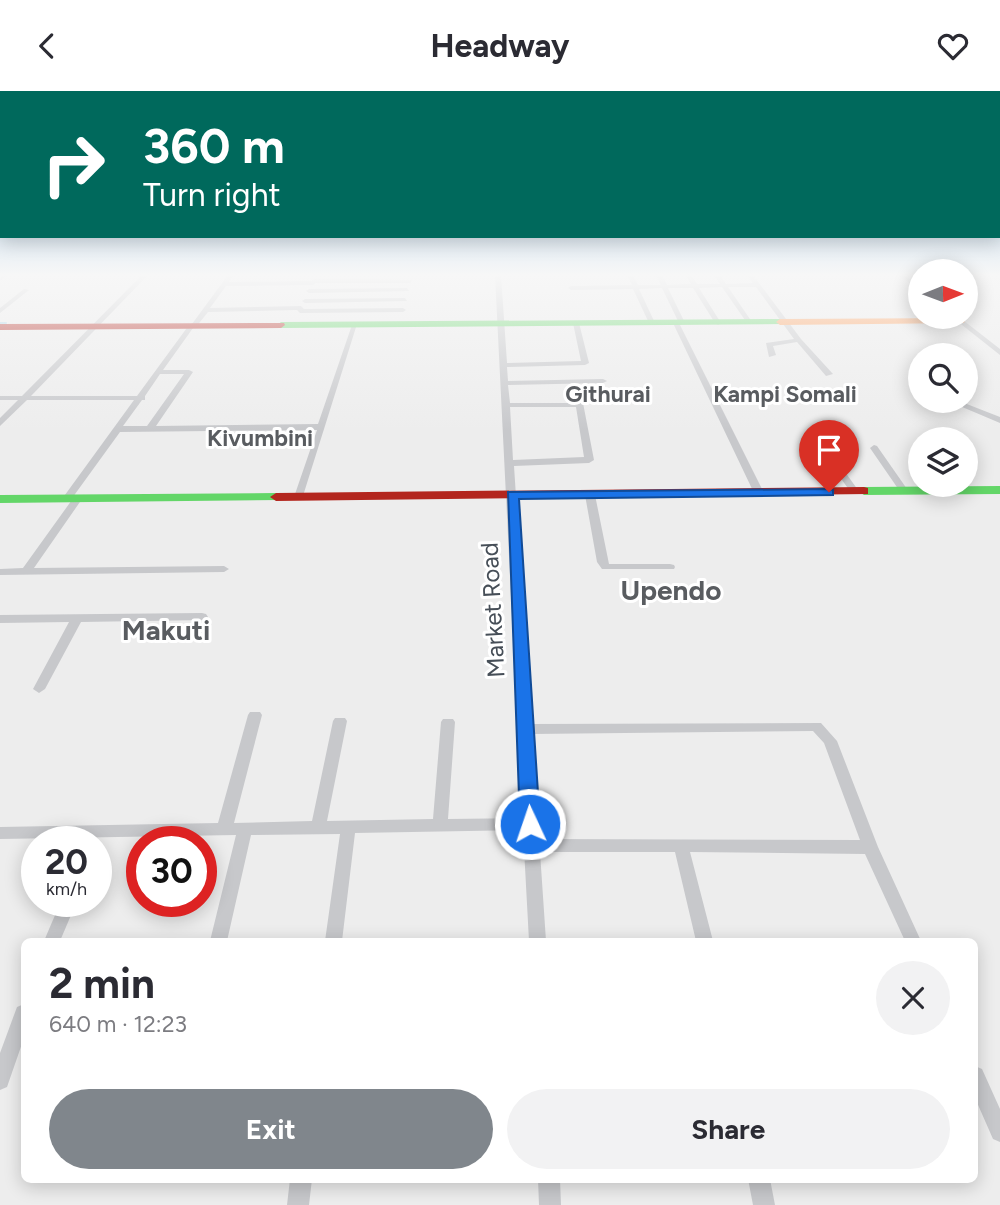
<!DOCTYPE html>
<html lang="en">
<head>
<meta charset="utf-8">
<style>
	:root { --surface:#fff; --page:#f2f2f3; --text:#2b2b33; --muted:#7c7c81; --accent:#80868c }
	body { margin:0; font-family:Figtree,sans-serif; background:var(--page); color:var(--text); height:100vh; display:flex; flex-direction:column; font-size:26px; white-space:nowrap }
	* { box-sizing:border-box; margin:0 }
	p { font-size:23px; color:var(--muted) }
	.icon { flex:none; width:38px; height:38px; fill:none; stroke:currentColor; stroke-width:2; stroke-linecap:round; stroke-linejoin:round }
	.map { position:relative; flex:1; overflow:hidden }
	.sheet { position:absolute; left:21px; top:847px; width:957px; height:245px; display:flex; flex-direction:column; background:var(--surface); border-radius:10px; box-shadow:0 4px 18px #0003 }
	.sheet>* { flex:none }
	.banner { position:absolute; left:0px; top:0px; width:1001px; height:147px; box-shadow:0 4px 18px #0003; background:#00695c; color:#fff; overflow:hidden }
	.needle { width:46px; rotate:89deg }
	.buttons { position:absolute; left:908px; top:168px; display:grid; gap:14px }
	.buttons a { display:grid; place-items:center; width:70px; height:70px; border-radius:50%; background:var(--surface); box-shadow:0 4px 18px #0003; font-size:35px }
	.speed { position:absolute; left:21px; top:735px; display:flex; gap:14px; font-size:35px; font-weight:700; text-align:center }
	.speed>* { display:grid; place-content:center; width:91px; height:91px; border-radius:50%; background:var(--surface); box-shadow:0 4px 18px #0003; line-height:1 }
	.speed small { font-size:18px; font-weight:400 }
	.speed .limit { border:10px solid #d22; background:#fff; color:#111 }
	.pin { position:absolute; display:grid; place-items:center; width:60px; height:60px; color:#fff; margin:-72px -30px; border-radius:50% 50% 50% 0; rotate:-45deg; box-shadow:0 0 7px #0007 }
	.pin .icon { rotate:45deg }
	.me { position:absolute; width:77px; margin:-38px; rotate:357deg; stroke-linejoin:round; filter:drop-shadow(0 0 5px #0008) }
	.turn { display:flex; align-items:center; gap:24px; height:147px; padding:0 28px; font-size:32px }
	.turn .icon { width:91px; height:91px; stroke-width:2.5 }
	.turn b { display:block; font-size:49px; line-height:60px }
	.round { display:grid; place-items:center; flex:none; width:74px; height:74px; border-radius:37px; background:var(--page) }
	.head { display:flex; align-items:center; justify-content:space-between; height:119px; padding:0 28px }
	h1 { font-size:42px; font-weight:700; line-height:52px }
	.primary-button { display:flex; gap:14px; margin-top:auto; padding:14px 28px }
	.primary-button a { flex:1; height:80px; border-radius:42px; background:var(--accent); color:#fff; font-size:28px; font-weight:700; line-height:80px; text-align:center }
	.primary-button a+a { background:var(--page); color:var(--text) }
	header { display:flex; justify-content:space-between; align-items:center; height:91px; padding:0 28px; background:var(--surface); font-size:32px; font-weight:700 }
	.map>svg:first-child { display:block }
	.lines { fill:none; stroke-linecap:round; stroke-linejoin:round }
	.stream { stroke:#aad5e7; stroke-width:2 }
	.street { fill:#c7c8cb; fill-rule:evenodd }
	.fast { fill:#63d668; fill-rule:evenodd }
	.slow { fill:#ff974d; fill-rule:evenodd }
	.jam { fill:#b3261e; fill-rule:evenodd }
	.route { fill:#1a73e8; stroke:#114b97; stroke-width:2 }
	.labels { text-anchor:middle; stroke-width:6; stroke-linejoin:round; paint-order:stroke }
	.far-quarter-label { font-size:23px; font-weight:bold; fill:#595c60; stroke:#fff }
	.street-label { font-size:24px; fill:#464e57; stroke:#fff }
	.quarter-label { font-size:28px; font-weight:bold; fill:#595c60; stroke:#fff }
</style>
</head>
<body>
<header><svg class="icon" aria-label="back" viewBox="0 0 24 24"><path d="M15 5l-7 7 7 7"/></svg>Headway<svg class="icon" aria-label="heart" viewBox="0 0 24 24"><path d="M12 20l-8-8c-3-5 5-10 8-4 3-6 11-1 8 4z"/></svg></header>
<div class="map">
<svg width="1000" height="1114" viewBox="0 0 1000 1114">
	<rect width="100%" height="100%" fill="#ededed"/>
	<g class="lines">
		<!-- stream -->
		<path class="stream" d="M0,232H6"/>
		<!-- street -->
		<path class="street" d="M2,184H8L0,190Z
			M142,184H148L31,305H137L189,234L192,233L228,184H234L229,191L311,190L314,188L412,189L410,192H316L313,194L226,195L210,217L301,215L304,218L403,217L406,219L403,221L300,222L297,219L208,221L196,236L193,237L163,279H189L193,281L156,335L318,333L352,234L357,233L302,408H296L294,406L317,339L120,341L70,410L67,411L62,408L134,309H27L0,335V327L18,309H0V305H22ZM160,283H184L147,335H123L142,309H145V305Z
			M495,184H501L507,272L581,270L573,232L576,230L579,232L589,272L585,274L507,276L508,290L603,288L607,290L603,292L508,294L510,312H583L594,369L589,372L514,375L531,633L821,632L837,650L878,756L921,850H905L865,763L690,761L713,850H696L675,761H540L546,850H529L523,739L355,742L342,850H325L340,743L251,744L227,850H210L236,744L0,748V736L218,732L248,624L250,621H260L262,624L234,732L312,730L333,630L335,627H345L347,630L327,730L433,728L441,631L443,628H453L455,631L448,728L522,727ZM510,316H576L584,366L513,369ZM813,640L824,652L860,749L539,748L532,643Z
			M627,184H633L638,194H661L656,184H662L667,194L691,193L685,184H691L697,193H720L714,184H720L726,193L753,192L747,184H753L801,248L833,283L826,285L797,251L773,255L776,264L769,266L766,252L794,248L756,196H728L752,231L749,233L747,232L722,196L699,197L721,232L718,234L715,232L693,197H668L685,232L680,234L764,402L762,404H756L754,402L673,232L678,230L662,197L639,198L655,232L652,234L649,232L633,198L571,199L568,197L571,195L632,194Z
			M899,184H905L920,195V200Z
			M407,197L409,200L309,202L306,200L309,198Z
			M24,198L29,199L0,222V217Z
			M405,207L407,210L305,212L302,210L305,208Z
			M952,226H959L1000,258V264Z
			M948,310H959L1000,326V332Z
			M819,348L822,349L858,399V403H852L815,351Z
			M874,354L877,355L907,398V402H901L870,357Z
			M590,401L595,404L609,473H670L674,474L675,476L674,478H602L597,471L585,404Z
			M77,405L82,408L34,477L224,475L229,478L224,481L0,484V478L23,477L74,406Z
			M202,522L206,523L208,526L206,529L81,531L45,598L39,602L33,598L69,531L0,532V524Z
			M61,810H77L60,850H44Z
			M24,913V947L7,996L0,999V962L17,916Z
			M975,975L982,978L1000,1018V1051L993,1048L975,1007Z
			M290,1088H312L309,1114H287Z
			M538,1088H560L561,1114H539Z
			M748,1088H770L775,1114H753Z"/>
		<!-- fast -->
		<path class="fast" d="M780,228L784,231L783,233L281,237L277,234L281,231Z
			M1000,395V403L864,404L858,400L864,396Z
			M276,402L280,403V409L0,412V404Z"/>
		<!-- slow -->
		<path class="slow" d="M961,227L965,230L964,232L780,234L776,231L780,228Z"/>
		<!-- jam -->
		<path class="jam" d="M284,232L285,234L281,237L0,239V233Z
			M864,396L868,397V403L276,410L270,406L276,402Z"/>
	</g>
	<!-- sky -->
	<linearGradient id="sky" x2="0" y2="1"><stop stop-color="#8fc1e8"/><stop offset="0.54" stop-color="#f7f7f7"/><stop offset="1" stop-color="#f7f7f7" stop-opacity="0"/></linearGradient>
	<rect width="1000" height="340" fill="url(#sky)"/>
	<!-- route -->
	<path class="route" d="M829,398L833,399V404L519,408L540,733L537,739H523L520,733L508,401Z"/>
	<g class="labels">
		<!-- far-quarter labels -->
		<g class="far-quarter-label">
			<text x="608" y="311">Githurai</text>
			<text x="785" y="311">Kampi Somali</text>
			<text x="260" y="355">Kivumbini</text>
		</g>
		<!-- street labels -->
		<g class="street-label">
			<text transform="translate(493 519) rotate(-93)" y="8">Market Road</text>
		</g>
		<!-- quarter labels -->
		<g class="quarter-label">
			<text x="671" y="509">Upendo</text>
			<text x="166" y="549">Makuti</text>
		</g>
	</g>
</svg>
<div class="buttons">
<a><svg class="needle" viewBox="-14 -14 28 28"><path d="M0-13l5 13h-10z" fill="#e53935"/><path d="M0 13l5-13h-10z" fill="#7c7c81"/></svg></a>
<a><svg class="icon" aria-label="search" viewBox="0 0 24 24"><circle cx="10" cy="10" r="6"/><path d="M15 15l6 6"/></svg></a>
<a><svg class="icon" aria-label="layers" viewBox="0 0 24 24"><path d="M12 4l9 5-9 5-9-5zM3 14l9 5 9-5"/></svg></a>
</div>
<div class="speed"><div>20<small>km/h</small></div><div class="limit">30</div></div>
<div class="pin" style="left:829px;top:401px;background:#d93025"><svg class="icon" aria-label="arrive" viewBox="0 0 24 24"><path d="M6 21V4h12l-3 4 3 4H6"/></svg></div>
<svg class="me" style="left:530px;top:733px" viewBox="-20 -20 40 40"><circle r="17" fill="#1a73e8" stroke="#fff" stroke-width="3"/><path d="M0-11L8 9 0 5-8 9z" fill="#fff"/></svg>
<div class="banner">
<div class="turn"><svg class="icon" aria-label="right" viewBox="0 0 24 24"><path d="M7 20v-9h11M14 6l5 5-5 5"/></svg><div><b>360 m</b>Turn right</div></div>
</div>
<section class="sheet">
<div class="head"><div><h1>2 min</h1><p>640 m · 12:23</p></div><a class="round"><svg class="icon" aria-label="close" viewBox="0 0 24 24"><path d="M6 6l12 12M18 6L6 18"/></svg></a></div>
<div class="primary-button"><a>Exit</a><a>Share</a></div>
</section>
</div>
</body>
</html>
